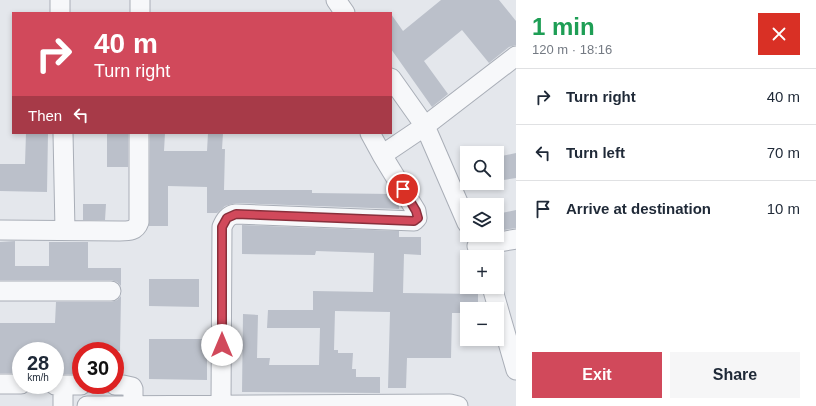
<!DOCTYPE html>
<html lang="en">
<head>
<meta charset="utf-8">
<style>
	:root { --surface:#fff; --page:#f6f6f7; --text:#1f2937; --muted:#747a83; --line:#e0e1e3; --accent:#d1495b }
	body { margin:0; font-family:Arial,sans-serif; background:var(--page); color:var(--text); height:100vh; display:flex; flex-direction:column; font-size:15px; white-space:nowrap }
	* { box-sizing:border-box; margin:0 }
	p { font-size:13px; color:var(--muted) }
	.icon { flex:none; width:22px; height:22px; fill:none; stroke:currentColor; stroke-width:2; stroke-linecap:round; stroke-linejoin:round }
	.map { position:relative; flex:1; overflow:hidden }
	.sheet { display:flex; flex-direction:column; background:var(--surface); width:300px }
	.sheet>* { flex:none }
	.banner { position:absolute; left:12px; top:12px; width:380px; height:122px; border-radius:0px; box-shadow:0 2px 6px #0003; background:#d1495b; color:#fff; overflow:hidden }
	.buttons { position:absolute; left:460px; top:146px; display:grid; gap:8px }
	.buttons a { display:grid; place-items:center; width:44px; height:44px; border-radius:0px; background:var(--surface); box-shadow:0 2px 6px #0003; font-size:20px }
	.speed { position:absolute; left:12px; top:342px; display:flex; gap:8px; font-size:20px; font-weight:700; text-align:center }
	.speed>* { display:grid; place-content:center; width:52px; height:52px; border-radius:50%; background:var(--surface); box-shadow:0 2px 6px #0003; line-height:1 }
	.speed small { font-size:10px; font-weight:400 }
	.speed .limit { border:6px solid #d22; background:#fff; color:#111 }
	.pin { position:absolute; display:grid; place-items:center; width:34px; height:34px; color:#fff; margin:-17px; border:2px solid #fff; border-radius:50%; box-shadow:0 1px 4px #0007 }
	.me { position:absolute; width:44px; margin:-22px; rotate:0deg; stroke-linejoin:round; filter:drop-shadow(0 0 3px #0008) }
	.turn { display:flex; align-items:center; gap:14px; height:84px; padding:0 16px; font-size:18px }
	.turn .icon { width:52px; height:52px; stroke-width:2.5 }
	.turn b { display:block; font-size:28px; line-height:34px }
	.then { display:flex; align-items:center; height:38px; padding:0 16px; background:#0003; gap:8px; font-size:15px }
	.round { display:grid; place-items:center; flex:none; width:42px; height:42px; border-radius:0px; background:var(--page) }
	.summary { display:flex; align-items:center; justify-content:space-between; height:68px; padding:0 16px }
	h1 { font-size:24px; font-weight:800; line-height:30px; color:#1e9e55 }
	.action { display:flex; gap:8px; margin-top:auto; padding:8px 16px }
	.action a { flex:1; height:46px; border-radius:0px; background:var(--accent); color:#fff; font-size:16px; font-weight:800; line-height:46px; text-align:center }
	.action a+a { background:var(--page); color:var(--text) }
	ul { padding:0; list-style:none }
	li { display:flex; align-items:center; gap:12px; height:56px; padding:0 16px; border-top:1px solid var(--line) }
	li div { flex:1 }
	li b { display:block; font-size:15px }
	li em { font-style:normal }
	main { display:flex; flex:1; min-height:0 }
	.map>svg:first-child { display:block }
	.building { fill:#bbc0ca }
	.lines { fill:none; stroke-linecap:round; stroke-linejoin:round }
	.minor-casing { stroke:#a9aeb7; stroke-width:21 }
	.minor { stroke:#f7f8fa; stroke-width:19 }
	.route-casing { stroke:#882f3b; stroke-width:10 }
	.route { stroke:#d1495b; stroke-width:7 }
</style>
</head>
<body>
<main>
<div class="map">
<svg width="516" height="406" viewBox="0 0 516 406">
	<rect width="100%" height="100%" fill="#e4e7ec"/>
	<!-- building -->
	<path class="building" d="M441,0H499L516,21V45L509,47L489,63L462,30L424,61L448,94L432,107L391,49V14L403,31Z
		M26,133H48L47,192L0,191V164H25Z
		M107,133H128V167H107Z
		M150,133H165L164,151H207L208,133H223L222,149H225L224,190H312V193L393,194L399,204V209L236,203L225,206L217,213H207V187L168,186V226H149Z
		M516,153V178L497,181V157Z
		M83,204H106L105,220H83Z
		M516,210V228L497,231V214Z
		M242,225L399,231V237H421V255L404,254L403,293L478,294V309H467V313H452L451,358H407L406,388H388L390,312L335,311L334,350H338V353H353L352,369H356V377H380V393L242,392L243,314L258,315L257,358H270L269,365H319L320,328H267L268,310H313V291L373,292L374,253L316,251L315,255L242,254Z
		M15,241V266H49V242H88V268H121V286L117,282L111,280H0V242Z
		M149,279H199V307L149,306Z
		M121,296L120,351H81V374H55V351H21V373H0V323H55L56,302H111L117,300Z
		M149,339H207V380L149,379Z"/>
	<g class="lines">
		<!-- minor casing -->
		<g class="minor-casing">
			<path id="minor" d="M60,0V13
				M336,0L345,13
				M140,13V0
				M63,133L65,230
				M382,155L425,126L391,78
				M467,223L425,126L516,56
				M0,230L120,231C129,231 136,231 139,222V133
				M482,257L477,246L516,239
				M492,287L516,370
				M0,291H111
				M0,384H21
				M55,385H81
				M115,385H123L132,387L133,389V405
				M221,405L222,227C225,220 228,215 236,214L414,221L417,218L416,211L382,155L370,133
				M63,406V385
				M87,406L450,404L458,406"/>
		</g>
		<!-- minor -->
		<use href="#minor" class="minor"/>
	</g>
	<g class="lines">
		<!-- route casing -->
		<g class="route-casing">
			<path id="route" d="M222,345V227L227,218L236,214L414,221L418,218L416,211L403,189"/>
		</g>
		<!-- route -->
		<use href="#route" class="route"/>
	</g>
</svg>
<div class="buttons">
<a><svg class="icon" aria-label="search" viewBox="0 0 24 24"><circle cx="10" cy="10" r="6"/><path d="M15 15l6 6"/></svg></a>
<a><svg class="icon" aria-label="layers" viewBox="0 0 24 24"><path d="M12 4l9 5-9 5-9-5zM3 14l9 5 9-5"/></svg></a>
<a>+</a>
<a>−</a>
</div>
<div class="speed"><div>28<small>km/h</small></div><div class="limit">30</div></div>
<div class="pin" style="left:403px;top:189px;background:#d93025"><svg class="icon" aria-label="arrive" viewBox="0 0 24 24"><path d="M6 21V4h12l-3 4 3 4H6"/></svg></div>
<svg class="me" style="left:222px;top:345px" viewBox="-20 -20 40 40"><circle r="19" fill="#fff"/><path d="M0-13L10 11 0 6-10 11z" fill="#d1495b"/></svg>
<div class="banner">
<div class="turn"><svg class="icon" aria-label="right" viewBox="0 0 24 24"><path d="M7 20v-9h11M14 6l5 5-5 5"/></svg><div><b>40 m</b>Turn right</div></div>
<div class="then">Then<svg class="icon" aria-label="left" viewBox="0 0 24 24"><path d="M17 20v-9H6M10 6l-5 5 5 5"/></svg></div>
</div>
</div>
<section class="sheet">
<div class="summary"><div><h1>1 min</h1><p>120 m · 18:16</p></div><a class="round" style="background:#d93025;color:#fff"><svg class="icon" aria-label="close" viewBox="0 0 24 24"><path d="M6 6l12 12M18 6L6 18"/></svg></a></div>
<ul>
<li><svg class="icon" aria-label="right" viewBox="0 0 24 24"><path d="M7 20v-9h11M14 6l5 5-5 5"/></svg><div><b>Turn right</b></div><em>40 m</em></li>
<li><svg class="icon" aria-label="left" viewBox="0 0 24 24"><path d="M17 20v-9H6M10 6l-5 5 5 5"/></svg><div><b>Turn left</b></div><em>70 m</em></li>
<li><svg class="icon" aria-label="arrive" viewBox="0 0 24 24"><path d="M6 21V4h12l-3 4 3 4H6"/></svg><div><b>Arrive at destination</b></div><em>10 m</em></li>
</ul>
<div class="action"><a>Exit</a><a>Share</a></div>
</section>
</main>
</body>
</html>
